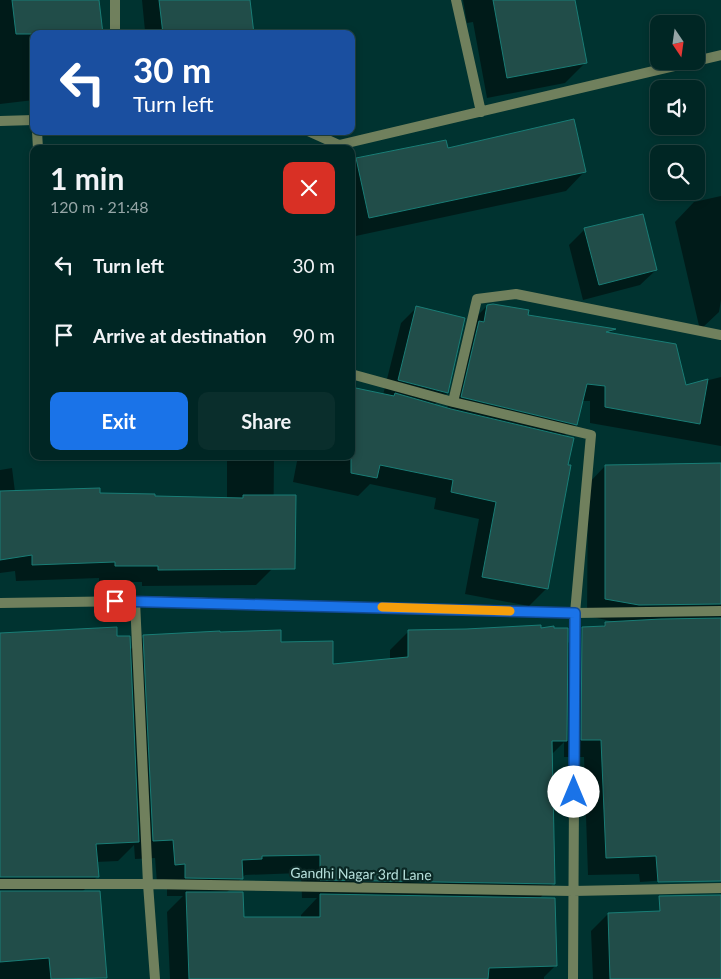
<!DOCTYPE html>
<html lang="en">
<head>
<meta charset="utf-8">
<style>
	:root { --surface:#002624; --page:#0a2e2c; --text:#f1f3f6; --muted:#95a5a6; --line:#224341; --accent:#1a73e8 }
	body { margin:0; font-family:Lato,sans-serif; background:var(--page); color:var(--text); height:100vh; display:flex; flex-direction:column; font-size:19px; white-space:nowrap }
	* { box-sizing:border-box; margin:0 }
	p { font-size:16px; color:var(--muted) }
	.icon { flex:none; width:28px; height:28px; fill:none; stroke:currentColor; stroke-width:2; stroke-linecap:round; stroke-linejoin:round }
	.map { position:relative; flex:1; overflow:hidden }
	.details { position:absolute; left:30px; top:145px; width:325px; height:315px; display:flex; flex-direction:column; background:var(--surface); border-radius:10px; box-shadow:0 2px 8px #0003,0 0 0 1px var(--line) }
	.details>* { flex:none }
	.guide { position:absolute; left:30px; top:30px; width:325px; height:105px; border-radius:10px; box-shadow:0 2px 8px #0003,0 0 0 1px var(--line); background:#1a4fa0; color:#fff; overflow:hidden }
	.needle { width:32px; rotate:167deg }
	.fabs { position:absolute; left:650px; top:15px; display:grid; gap:10px }
	.fabs a { display:grid; place-items:center; width:55px; height:55px; border-radius:10px; background:var(--surface); box-shadow:0 2px 8px #0003,0 0 0 1px var(--line); font-size:25px }
	.pin { position:absolute; display:grid; place-items:center; width:42px; height:42px; color:#fff; margin:-21px; border-radius:10px; box-shadow:0 2px 8px #0006 }
	.me { position:absolute; width:55px; margin:-28px; rotate:0deg; stroke-linejoin:round; filter:drop-shadow(0 0 4px #0008) }
	.turn { display:flex; align-items:center; gap:18px; height:105px; padding:0 20px; font-size:22px }
	.turn .icon { width:65px; height:65px; stroke-width:2.5 }
	.turn b { display:block; font-size:35px; line-height:42px }
	.round { display:grid; place-items:center; flex:none; width:52px; height:52px; border-radius:10px; background:var(--page) }
	.summary { display:flex; align-items:center; justify-content:space-between; height:85px; padding:0 20px }
	h1 { font-size:30px; font-weight:700; line-height:38px }
	.action { display:flex; gap:10px; margin-top:auto; padding:10px 20px }
	.action a { flex:1; height:58px; border-radius:10px; background:var(--accent); color:#fff; font-size:20px; font-weight:700; line-height:58px; text-align:center }
	.action a+a { background:var(--page); color:var(--text) }
	ul { padding:0; list-style:none }
	li { display:flex; align-items:center; gap:15px; height:70px; padding:0 20px }
	li div { flex:1 }
	li b { display:block; font-size:19px }
	li em { font-style:normal }
	.map>svg:first-child { display:block }
	.shadow { fill:#0007; fill-rule:evenodd }
	.building { fill:#214d49; stroke:#197d76 }
	.lines { fill:none; stroke-linecap:round; stroke-linejoin:round }
	.street { stroke:#70805d; stroke-width:10 }
	.route-casing { stroke:#114b97; stroke-width:12 }
	.route { stroke:#1a73e8; stroke-width:9 }
	.slow { stroke:#f59e0b; stroke-width:9 }
	.labels { text-anchor:middle; stroke-width:4.5; stroke-linejoin:round; paint-order:stroke }
	.street-label { font-size:14px; fill:#b7e0dc; stroke:#0a2724 }
</style>
</head>
<body>
<div class="map">
<svg width="721" height="979" viewBox="0 0 721 979">
	<rect width="100%" height="100%" fill="#003330"/>
	<!-- shadow -->
	<path class="shadow" d="M0,0H98L34,34V100L0,104Z
		M142,0H248L252,34H143L145,31Z
		M463,0H574L585,63L565,83L487,98L473,22L467,23Z
		M447,150L585,171L566,191L351,237V165L357,159Z
		M721,196V300L719,312L700,330L675,222L694,202Z
		M585,229L656,270L640,285L583,300L569,245Z
		M487,306L527,316L613,330L609,334L685,386L721,377V446L590,423V401H582L576,424L563,437L547,588L529,606L465,594L479,519L434,509L436,498L370,484L358,496L293,482L298,456H351L383,395L401,323L416,308L464,319L447,393L434,405L447,409L463,338L471,322Z
		M171,456H274L273,568L256,585L142,586V582H99V578L16,581L15,571L0,573V470L12,468L15,492L154,498L227,499V459H218V457L171,458Z
		M721,465V876L640,882L639,874L588,875L584,757H564V742L551,755L554,883L539,899L556,965L544,977V979H170L167,912L183,896H167V882L157,883L155,858L135,859L134,845L118,861L96,862L97,877L82,892L106,977L104,979H0V634L116,638L129,651L144,636L280,644L332,666L390,660V650L409,631L539,629L567,644L582,628L602,627L605,623L616,622L587,616L588,484L605,466ZM301,873L302,898H317L301,915V918H243L226,893L245,875Z
		M721,908V979H593L591,931L608,914L658,912L661,910Z"/>
	<!-- building -->
	<path class="building" d="M12,0H99L103,34H16Z
		M159,0H250L254,34H163Z
		M493,0H575L587,63L507,78Z
		M574,119L586,172L369,218L356,158L446,140L448,148Z
		M643,214L657,270L599,285L584,228Z
		M493,304L529,310L528,315L616,329L606,332L676,344L686,385L708,379L700,424L605,407V386L587,384L577,425L461,397L479,321L484,322L487,305Z
		M416,306L465,318L448,393L398,380Z
		M351,387L394,396L395,393L451,409L574,438L568,465H571L548,589L482,577L496,502L451,492L453,480L380,465L377,478L351,473Z
		M721,463V604L639,605L605,599V465Z
		M100,488V493L155,494V496L243,498V495H296L295,569L158,570V566H115V562L32,565V555L0,560V491Z
		M721,618V881L658,882L656,856L606,858L601,740H581L582,627L605,626V622L661,619Z
		M541,625V628L554,626V628H568L567,741H552L555,884L320,880V855L262,856V859L242,860L243,879L185,878V864L175,865L173,840L153,841L143,635L220,631V632L281,630V642L333,641V664L408,657V630L466,629Z
		M117,627V636H130L139,842L96,844L99,877H0V633Z
		M0,891H100L107,978L51,979L49,958L0,962Z
		M186,892H243L244,917H320V894L555,898L557,966L489,968L488,979H189Z
		M721,895V979H610L608,913L660,911L659,896Z"/>
	<g class="lines">
		<!-- street -->
		<path class="street" d="M456,0L481,112
			M115,34V0
			M0,121L34,120
			M37,131L38,149
			M308,131L339,145L721,55
			M351,374L453,402L591,435L575,613L573,979
			M453,402L477,299L516,294L721,335
			M135,601L148,884L155,979
			M0,603L135,601L575,613L721,611
			M0,884H148L573,891L721,888"/>
	</g>
	<g class="lines">
		<!-- route casing -->
		<g class="route-casing">
			<path id="route" d="M115,601L575,613L574,792"/>
		</g>
		<!-- route -->
		<use href="#route" class="route"/>
		<!-- slow -->
		<path class="slow" d="M382,607L510,611"/>
	</g>
	<g class="labels">
		<!-- street labels -->
		<g class="street-label">
			<text transform="translate(361 874) rotate(1)" y="5">Gandhi Nagar 3rd Lane</text>
		</g>
	</g>
</svg>
<div class="fabs">
<a><svg class="needle" viewBox="-14 -14 28 28"><path d="M0-13l5 13h-10z" fill="#e53935"/><path d="M0 13l5-13h-10z" fill="#95a5a6"/></svg></a>
<a><svg class="icon" aria-label="sound" viewBox="0 0 24 24"><path d="M4 9h4l5-4v14l-5-4H4zM17 9q2 3 0 6"/></svg></a>
<a><svg class="icon" aria-label="search" viewBox="0 0 24 24"><circle cx="10" cy="10" r="6"/><path d="M15 15l6 6"/></svg></a>
</div>
<div class="pin" style="left:115px;top:601px;background:#d93025"><svg class="icon" aria-label="arrive" viewBox="0 0 24 24"><path d="M6 21V4h12l-3 4 3 4H6"/></svg></div>
<svg class="me" style="left:574px;top:792px" viewBox="-20 -20 40 40"><circle r="19" fill="#fff"/><path d="M0-13L10 11 0 6-10 11z" fill="#1a73e8"/></svg>
<div class="guide">
<div class="turn"><svg class="icon" aria-label="left" viewBox="0 0 24 24"><path d="M17 20v-9H6M10 6l-5 5 5 5"/></svg><div><b>30 m</b>Turn left</div></div>
</div>
<section class="details">
<div class="summary"><div><h1>1 min</h1><p>120 m · 21:48</p></div><a class="round" style="background:#d93025;color:#fff"><svg class="icon" aria-label="close" viewBox="0 0 24 24"><path d="M6 6l12 12M18 6L6 18"/></svg></a></div>
<ul>
<li><svg class="icon" aria-label="left" viewBox="0 0 24 24"><path d="M17 20v-9H6M10 6l-5 5 5 5"/></svg><div><b>Turn left</b></div><em>30 m</em></li>
<li><svg class="icon" aria-label="arrive" viewBox="0 0 24 24"><path d="M6 21V4h12l-3 4 3 4H6"/></svg><div><b>Arrive at destination</b></div><em>90 m</em></li>
</ul>
<div class="action"><a>Exit</a><a>Share</a></div>
</section>
</div>
</body>
</html>
